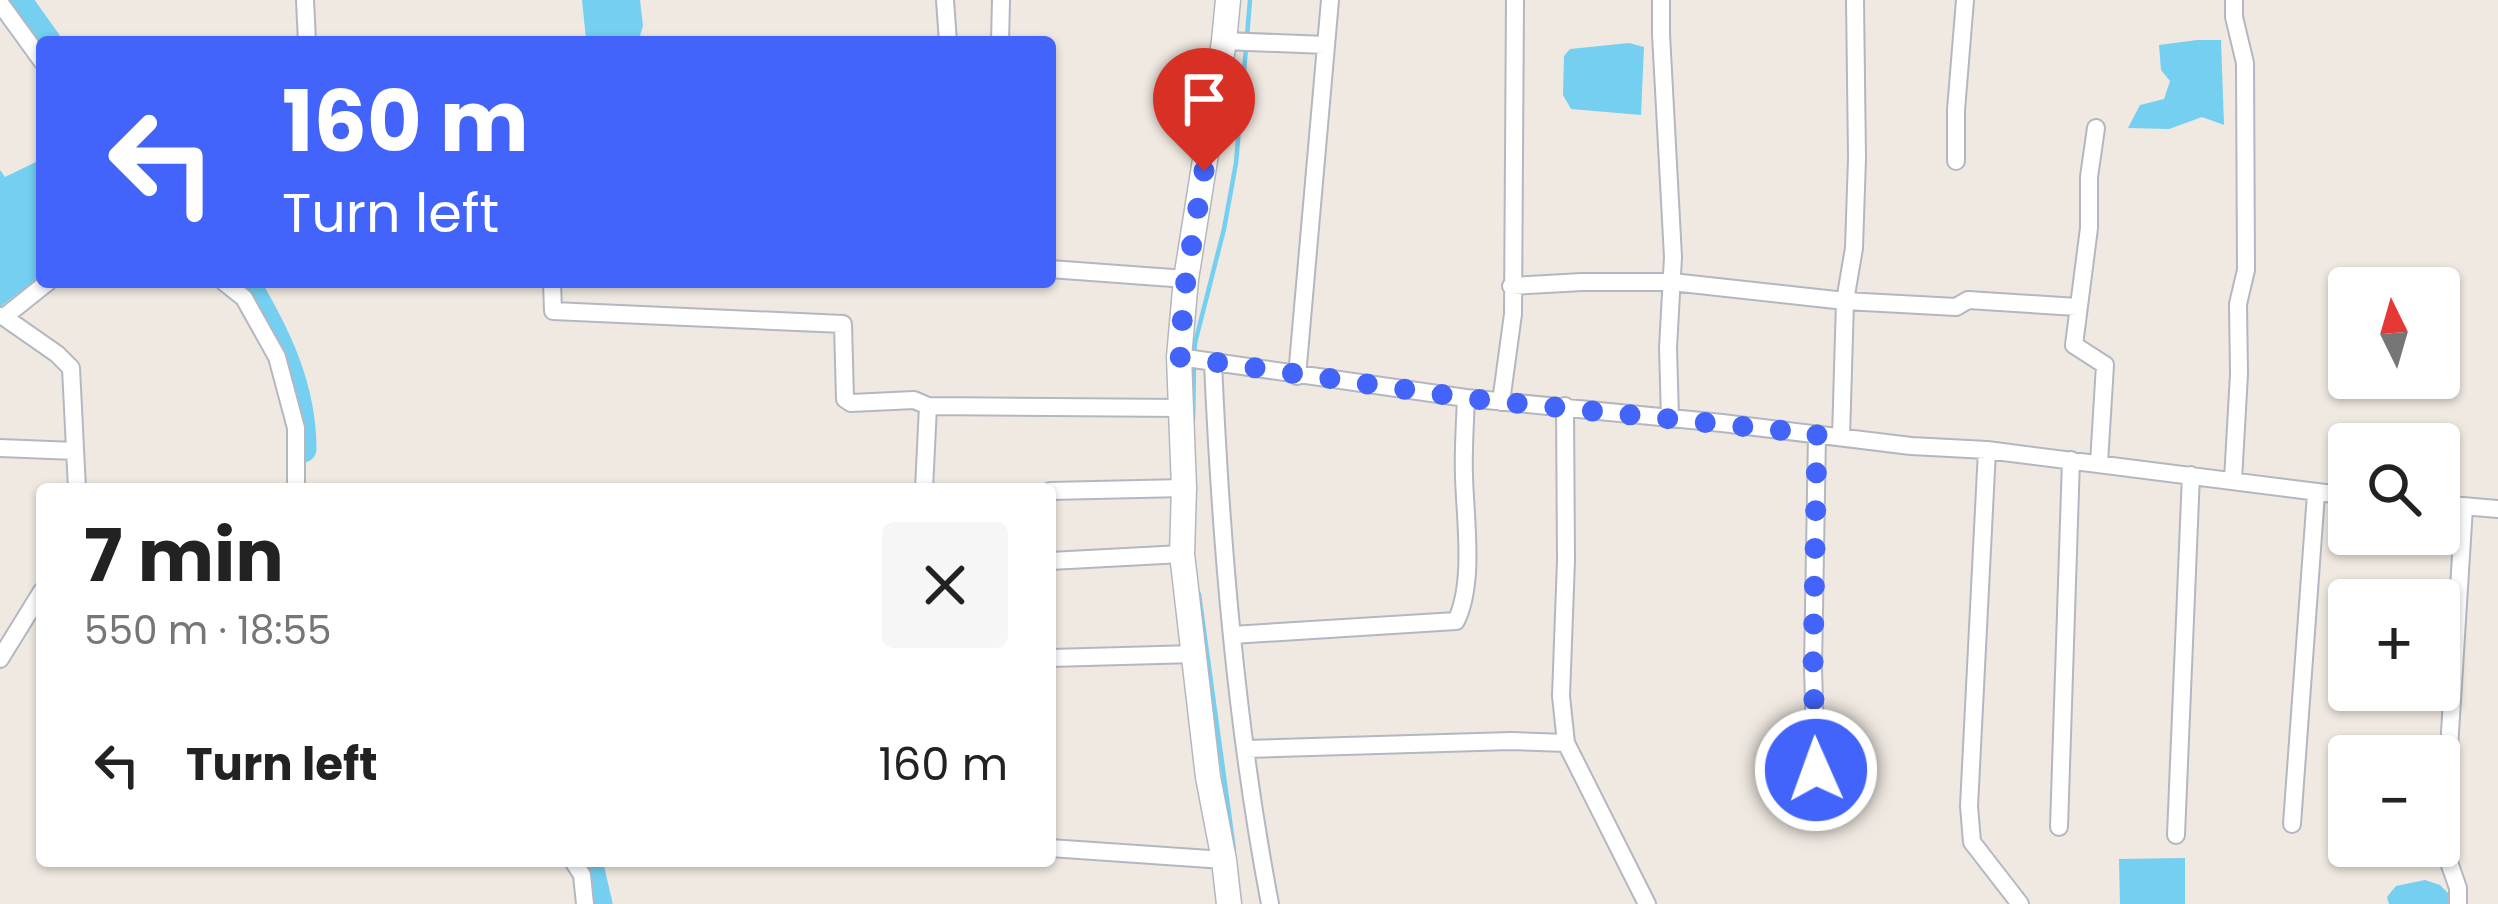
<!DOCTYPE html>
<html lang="en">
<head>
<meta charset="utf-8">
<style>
	:root { --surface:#fff; --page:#f6f6f6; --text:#222; --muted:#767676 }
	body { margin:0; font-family:Poppins,sans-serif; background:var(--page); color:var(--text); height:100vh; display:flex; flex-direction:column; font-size:45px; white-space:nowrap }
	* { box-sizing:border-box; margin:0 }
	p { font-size:39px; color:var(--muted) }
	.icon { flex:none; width:66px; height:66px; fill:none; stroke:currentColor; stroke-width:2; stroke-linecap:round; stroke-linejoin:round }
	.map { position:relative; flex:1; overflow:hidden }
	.sheet { position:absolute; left:36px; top:483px; width:1020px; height:384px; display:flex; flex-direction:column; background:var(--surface); border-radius:12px; box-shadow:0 3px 9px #0004 }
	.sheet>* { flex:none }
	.top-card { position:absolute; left:36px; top:36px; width:1020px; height:252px; border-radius:12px; box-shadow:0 3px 9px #0004; background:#4264fb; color:#fff; overflow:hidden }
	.needle { width:78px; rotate:355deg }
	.fabs { position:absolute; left:2328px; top:267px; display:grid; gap:24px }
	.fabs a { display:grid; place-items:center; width:132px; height:132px; border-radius:12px; background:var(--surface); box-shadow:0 3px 9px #0004; font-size:60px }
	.pin { position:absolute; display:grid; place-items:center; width:102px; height:102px; color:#fff; margin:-123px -51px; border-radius:50% 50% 50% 0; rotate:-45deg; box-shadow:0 0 12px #0007 }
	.pin .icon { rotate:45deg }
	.me { position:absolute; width:132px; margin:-66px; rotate:358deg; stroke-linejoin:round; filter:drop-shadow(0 0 9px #0008) }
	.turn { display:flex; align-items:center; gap:42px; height:252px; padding:0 48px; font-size:54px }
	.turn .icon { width:156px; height:156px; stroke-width:2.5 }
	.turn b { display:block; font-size:84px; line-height:102px }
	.round { display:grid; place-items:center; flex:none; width:126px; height:126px; border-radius:12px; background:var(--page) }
	.summary { display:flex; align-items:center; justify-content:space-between; height:204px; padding:0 48px }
	h1 { font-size:72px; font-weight:700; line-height:90px }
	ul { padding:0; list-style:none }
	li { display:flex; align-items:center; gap:36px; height:156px; padding:0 48px }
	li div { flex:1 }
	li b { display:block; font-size:45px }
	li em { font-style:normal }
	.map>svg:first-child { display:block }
	.water { fill:#75cff0 }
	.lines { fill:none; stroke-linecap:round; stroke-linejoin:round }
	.stream { stroke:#75cff0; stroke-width:4.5 }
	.river { stroke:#75cff0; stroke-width:27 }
	.street-casing { stroke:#b4b7c1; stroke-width:20 }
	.secondary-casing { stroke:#b4b7c1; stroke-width:27 }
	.street { stroke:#fff; stroke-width:16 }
	.secondary { stroke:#fff; stroke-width:24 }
	.route { stroke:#4264fb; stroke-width:21; stroke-dasharray:0 37.8 }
</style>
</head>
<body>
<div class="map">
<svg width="2498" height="904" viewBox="0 0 2498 904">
	<rect width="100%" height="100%" fill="#efe9e1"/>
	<!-- water -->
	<path class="water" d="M582,0H640L643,26L638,42H589L586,39Z
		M2197,40H2221L2224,125L2202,117L2169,129L2128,128L2140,105L2164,99L2170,81L2161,70L2159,45Z
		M1629,43L1644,47L1641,115L1571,109L1563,95L1564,56L1570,49Z
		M42,159V275L0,307V170L5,177Z
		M2185,858V904H2120L2119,859Z
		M2425,880L2440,885L2452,897V904H2389L2387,897L2396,886Z"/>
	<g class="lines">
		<!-- stream -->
		<path class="stream" d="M1247,36L1250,0
			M1194,355L1195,343L1224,229L1236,163L1246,48
			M1193,421L1194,366
			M1199,594L1234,850"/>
		<!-- river -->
		<path class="river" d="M18,0L48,42
			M246,282C277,334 303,387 303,449
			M589,861L599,904"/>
		<!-- street casing -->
		<g class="street-casing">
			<path id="street" d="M305,0L307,42
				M945,0L948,42
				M1661,0V34L1673,257L1668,348L1670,419
				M0,3L42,61
				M1224,41L1326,45
				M1000,42L1001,0
				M2096,128L2089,177V228L2074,345L2105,365L2099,463
				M1956,161V110L1965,0
				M1050,269L1186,279
				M224,282L244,298L277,357L296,428V489
				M552,282L553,311L843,324L845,399L851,403L914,400L928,406L924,489
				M1511,286L1582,282H1672L1845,301L1956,307L1968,300L2077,307
				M0,316L4,317L48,282
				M4,317L57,354L71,368L77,489
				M1179,357L1466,398L1722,423L1911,446L1987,450L2349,496
				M1213,363C1221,544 1236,726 1270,904
				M1297,376L1330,0
				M1501,402L1513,314L1515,0
				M928,406L1183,408
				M1565,406L1566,560L1561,696L1566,743L1647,904
				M1841,437L1845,301L1854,248L1857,158L1855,0
				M0,448L75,451
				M1987,450L1969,806L1972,842L2020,904
				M2233,480L2239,374L2238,304L2246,270L2245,63L2234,17V0
				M1050,491L1184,488
				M2439,504L2498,509
				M1050,561L1182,554
				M1232,635L1456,621C1475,583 1465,518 1464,476C1463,450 1465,424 1466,398
				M1050,658L1195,654
				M0,659L42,591
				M1246,749L1511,741L1566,743
				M1817,803L1813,668L1817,434
				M2292,824L2316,494
				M2059,827L2071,460
				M2176,835L2191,475
				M1050,848L1224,860
				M573,861L582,875L585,904
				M2458,904V888L2443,845L2464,507"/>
		</g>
		<!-- secondary casing -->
		<g class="secondary-casing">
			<path id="secondary" d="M1228,0L1224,41L1186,279L1179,357L1184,488L1182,554L1208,777L1224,860L1229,904"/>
		</g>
		<!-- street -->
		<use href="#street" class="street"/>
		<!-- secondary -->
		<use href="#secondary" class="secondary"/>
	</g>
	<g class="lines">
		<!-- route -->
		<path class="route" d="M1204,171L1186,279L1179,357L1466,398L1817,434L1813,668L1816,770"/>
	</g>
</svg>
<div class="fabs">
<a><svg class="needle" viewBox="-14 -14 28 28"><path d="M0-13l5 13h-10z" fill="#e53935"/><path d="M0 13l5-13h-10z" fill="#767676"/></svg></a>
<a><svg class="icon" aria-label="search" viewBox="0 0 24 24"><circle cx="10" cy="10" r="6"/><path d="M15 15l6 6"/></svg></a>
<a>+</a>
<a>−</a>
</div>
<div class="pin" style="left:1204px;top:171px;background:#d93025"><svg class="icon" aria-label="arrive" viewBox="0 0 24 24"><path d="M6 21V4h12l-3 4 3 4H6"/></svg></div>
<svg class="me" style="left:1816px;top:770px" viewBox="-20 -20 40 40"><circle r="17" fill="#4264fb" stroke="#fff" stroke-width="3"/><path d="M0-11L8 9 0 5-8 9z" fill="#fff"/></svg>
<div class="top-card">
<div class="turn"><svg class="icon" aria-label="left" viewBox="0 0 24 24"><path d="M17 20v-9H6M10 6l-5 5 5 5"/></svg><div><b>160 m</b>Turn left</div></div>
</div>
<section class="sheet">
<div class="summary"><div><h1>7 min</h1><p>550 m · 18:55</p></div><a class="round"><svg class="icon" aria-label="close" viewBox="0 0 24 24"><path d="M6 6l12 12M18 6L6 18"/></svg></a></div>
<ul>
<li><svg class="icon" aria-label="left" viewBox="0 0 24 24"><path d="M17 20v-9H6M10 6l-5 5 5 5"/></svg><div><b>Turn left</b></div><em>160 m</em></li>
</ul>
</section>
</div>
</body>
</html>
